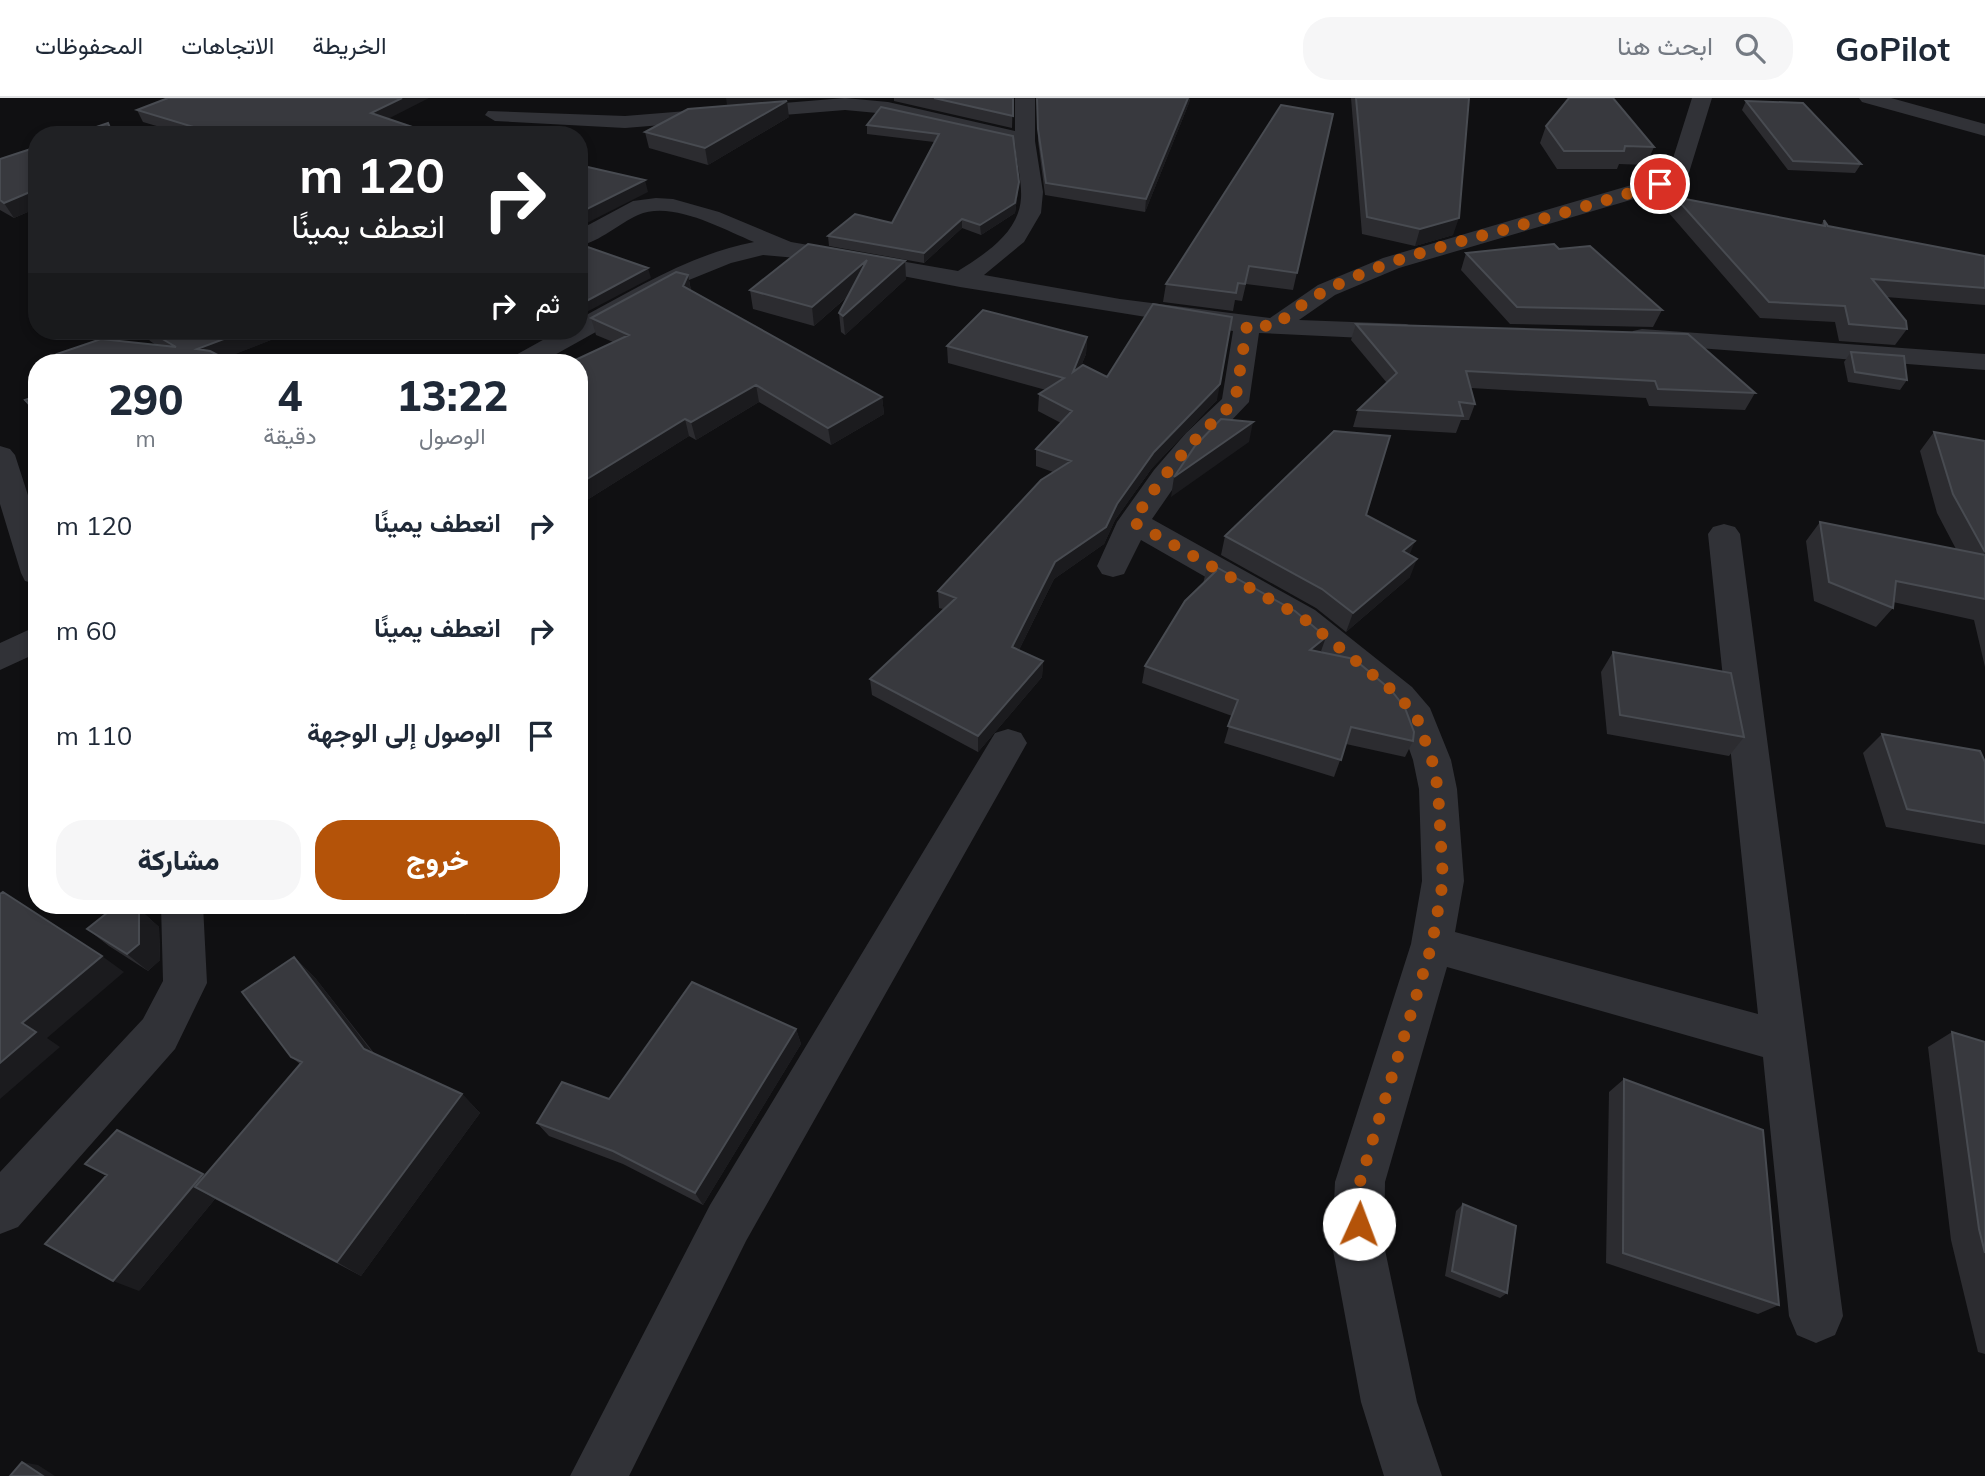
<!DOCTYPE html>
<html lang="ar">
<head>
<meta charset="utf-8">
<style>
	:root { --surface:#fff; --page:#f6f6f7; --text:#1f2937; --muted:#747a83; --line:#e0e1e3; --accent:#b45309 }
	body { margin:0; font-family:Mulish,Vazirmatn,sans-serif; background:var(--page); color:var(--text); direction:rtl; height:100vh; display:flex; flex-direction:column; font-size:26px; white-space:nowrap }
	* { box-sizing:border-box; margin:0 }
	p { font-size:23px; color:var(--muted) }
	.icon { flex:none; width:38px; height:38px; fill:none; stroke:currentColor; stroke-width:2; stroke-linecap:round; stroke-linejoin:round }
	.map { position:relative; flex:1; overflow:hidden; direction:ltr }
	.sheet { position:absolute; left:28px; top:256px; width:560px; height:560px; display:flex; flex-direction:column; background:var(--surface); border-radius:28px; box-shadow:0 4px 10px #0003; direction:rtl }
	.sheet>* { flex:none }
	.hud { position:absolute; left:28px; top:28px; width:560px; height:214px; border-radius:28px; box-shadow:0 4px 10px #0003; direction:rtl; background:#202124; color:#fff; overflow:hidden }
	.pin { position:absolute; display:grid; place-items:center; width:60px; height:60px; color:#fff; margin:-30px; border:4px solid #fff; border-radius:50%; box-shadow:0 2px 7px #0007 }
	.me { position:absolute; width:77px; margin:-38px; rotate:2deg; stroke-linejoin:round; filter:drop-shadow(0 0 5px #0008) }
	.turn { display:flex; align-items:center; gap:24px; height:147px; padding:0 28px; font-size:32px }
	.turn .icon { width:91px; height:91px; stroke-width:2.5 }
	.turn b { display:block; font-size:49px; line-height:60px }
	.then { display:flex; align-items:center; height:66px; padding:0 28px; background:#0003; gap:14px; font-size:26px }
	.eta { display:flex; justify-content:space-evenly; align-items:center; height:119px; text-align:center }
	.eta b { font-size:42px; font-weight:800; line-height:49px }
	.action { display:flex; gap:14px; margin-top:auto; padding:14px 28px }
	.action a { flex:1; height:80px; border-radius:28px; background:var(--accent); color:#fff; font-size:28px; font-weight:800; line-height:80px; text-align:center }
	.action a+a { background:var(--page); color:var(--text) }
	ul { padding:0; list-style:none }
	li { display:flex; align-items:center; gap:21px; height:105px; padding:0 28px }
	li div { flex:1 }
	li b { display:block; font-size:26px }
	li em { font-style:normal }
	header { display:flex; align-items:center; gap:42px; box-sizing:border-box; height:98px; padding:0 35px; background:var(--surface); border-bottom:2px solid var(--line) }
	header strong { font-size:33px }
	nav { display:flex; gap:38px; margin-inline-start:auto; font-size:24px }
	.search { width:490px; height:63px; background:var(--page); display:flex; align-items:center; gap:18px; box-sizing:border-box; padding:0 24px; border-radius:28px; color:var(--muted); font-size:26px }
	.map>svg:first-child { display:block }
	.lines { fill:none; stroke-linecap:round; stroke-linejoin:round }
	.minor { fill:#313237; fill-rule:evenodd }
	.wall { fill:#2c2c30 }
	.shaded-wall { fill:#1b1b1e }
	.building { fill:#38393e; stroke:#484b51; stroke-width:2 }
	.route { stroke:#b45309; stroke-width:12; stroke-dasharray:0 21.6 }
</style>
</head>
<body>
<header>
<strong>GoPilot</strong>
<div class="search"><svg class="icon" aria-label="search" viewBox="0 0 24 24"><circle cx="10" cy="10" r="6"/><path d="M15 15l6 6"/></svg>ابحث هنا</div>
<nav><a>الخريطة</a><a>الاتجاهات</a><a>المحفوظات</a></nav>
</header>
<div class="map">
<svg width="1985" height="1378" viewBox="0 0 1985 1378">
	<rect width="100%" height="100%" fill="#101012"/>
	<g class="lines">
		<!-- minor -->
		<path class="minor" d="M845,0L888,4L1015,33V0H1035V43L1043,94L1041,115L1024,144L984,177L1120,201L1270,220L1318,187L1383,160L1652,81L1669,73L1692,0H1712L1687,81L1668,91L1399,170L1335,197L1299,222L1406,226L1415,229L1419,234L1415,239L1406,242L1259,235L1249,304L1190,366L1152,421L1315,512L1412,589L1430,610L1451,662L1457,691L1464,783L1455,834L1758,916L1708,436L1713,429L1724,426L1735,429L1740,436L1843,1218L1835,1237L1816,1245L1797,1237L1789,1218L1763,959L1447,869L1385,1084L1384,1147L1417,1304L1442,1378H1384L1361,1304L1332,1147L1335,1084L1411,846L1422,783L1419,691L1413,662L1400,625L1386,607L1291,528L1141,442L1124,476L1113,479L1102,476L1097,468L1117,424L1154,372L1186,335L1222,301L1233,233L960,189L819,162L763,157L731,165L689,182L542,264H510L514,258L559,233H579V221C635,191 691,156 754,144C722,131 672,102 638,117C618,126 601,143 579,148V132L633,103L656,100L673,101L719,114L791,144L958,173C985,156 1019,135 1021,100C1022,82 1016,63 1015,45L888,16L845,12L625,30L495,23L485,17L488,13L625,18Z
			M1859,0H1891L1985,26V38L1862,4Z
			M1642,231L1985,256V272L1633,245L1629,239L1633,233Z
			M0,348L10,351L15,357L37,425V486L25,483L21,475L0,406Z
			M37,528V555L0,572V545Z
			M1008,631L1021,635L1027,645L746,1143L629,1378H570L710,1107L995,635Z
			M161,807H203L207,885L175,951L18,1129L0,1136V1074L143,921L163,883Z"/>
	</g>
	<!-- wall -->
	<path class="wall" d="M894,0H1013L1012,30L894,3Z
		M1037,0H1190L1189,5L1145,114L1045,97L1038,43Z
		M1351,0H1469L1453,137L1415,148L1362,136Z
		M1746,3L1861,66L1855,75L1788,72L1742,12Z
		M137,12L388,21L436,37H187L143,24Z
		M1333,16L1293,192L1246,186L1242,203L1235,202L1233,213L1163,204L1166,186Z
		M789,19L708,67L649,50L645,34Z
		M867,27L1013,38L1019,84L1018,93L1015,115L981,137L962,130L924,165L829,148L828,138L892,125L934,44L867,36Z
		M1546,28L1654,49L1646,67L1619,66L1617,71H1557L1540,45Z
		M37,49V110L14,120L0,112V61Z
		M1675,99L1821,127L1824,122L1828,128L1985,158V207L1886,199L1907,231L1895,247L1839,243L1835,224L1760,220L1668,114Z
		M1559,151L1662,212L1653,229L1510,226L1461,172L1466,155Z
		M905,163L906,181L845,237L841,234L839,215L847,199L814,228L753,211L750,192Z
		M688,177L691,192L882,299L884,316L831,347L759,304L696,342L689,338L579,407V264L613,244L596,237L591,220Z
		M1356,226L1755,295L1745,312L1649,308L1646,300L1471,290L1475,306L1469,322H1461L1456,335L1353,329L1358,312L1387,285L1351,242Z
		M143,233H294L224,260L231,264H63L57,256L156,247L150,243Z
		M1087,239L1086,256L1081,268L1107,279L1217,302L1152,370L1115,422L1104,446L1054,481L1019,552L1043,563L1042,579L978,654L872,597L870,581L943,511L939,510L938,493L1053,374L1036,368V351L1061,325L1038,313L1039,296L1046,292L948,265L947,248Z
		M1851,254L1907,282L1900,292L1848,284L1844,264Z
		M1934,334L1985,343V569L1974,522L1893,504V510L1876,529L1814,503L1806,443L1820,424L1956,451L1937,415L1920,353Z
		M1366,417L1410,456V479L1346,534L1316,510L1221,457L1225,438Z
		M1209,465L1321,555L1413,643L1405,659L1346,646L1334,679L1224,645L1232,618L1142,585L1145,568L1203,486L1207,469Z
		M1613,554L1744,639L1729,658L1607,636L1601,574Z
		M1882,636L1985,664V747L1886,729L1863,655Z
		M139,811L159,829L160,862L148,873L109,848L87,831Z
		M294,859L316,881L374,955L462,996L480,1015L361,1178L215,1101L139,1193L206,1077L300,966L291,959Z
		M796,931L801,946L703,1107L623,1066L549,1038L537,1025L609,1001Z
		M1952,934L1985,944V1256L1978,1254L1951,1142L1928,949Z
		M1624,981L1779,1207L1758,1216L1606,1165L1609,994Z
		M1463,1106L1507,1195L1500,1200L1445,1178L1456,1113Z"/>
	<!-- shaded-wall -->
	<path class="shaded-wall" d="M402,0H429L376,27L371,15Z
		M726,0H813L727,7Z
		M1188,0H1190L1189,5L1145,114L1146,101Z
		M787,3L789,19L708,67L705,50Z
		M645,82L648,94L579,129V115Z
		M1019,84L1018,93L1015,115L981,137L980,127Z
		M37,91V110L14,120L4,105Z
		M1459,120L1453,137L1415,148L1420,131Z
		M962,121V130L924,165V155Z
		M867,162L868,180L814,228L812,209Z
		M905,163L906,181L845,237L843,218Z
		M648,170L651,180L579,218V207Z
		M688,177L691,194L683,188Z
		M245,233H294L215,264L197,251Z
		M1087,239L1086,256L1072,290L1073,274Z
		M1220,286L1217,302L1152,370L1115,422L1104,446L1054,481L1012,566V549L1055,464L1154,354Z
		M756,287L759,304L696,342L691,324Z
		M882,299L884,316L831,347L828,330Z
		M685,321L689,338L579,407V386Z
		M1253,324L1249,344L1171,399L1174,379Z
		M1415,443L1408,461L1403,453Z
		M1417,461L1410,479L1346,534L1353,515Z
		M1326,539L1320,556L1310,552Z
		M1043,563L1042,579L978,654V638Z
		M457,807H478L465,817Z
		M139,811L159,829L160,862L148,873L127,856Z
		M102,858L124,874L47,940L60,949L0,1001V965L22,925Z
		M294,859L316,881L385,971L364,951Z
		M796,931L801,946L703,1107L695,1095Z
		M462,996L480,1015L361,1178L337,1164Z
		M203,1076L225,1089H195L215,1101L139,1193L113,1183Z
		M22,1364L38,1367L55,1378H43Z"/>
	<!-- building -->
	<path class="building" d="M168,0H402L371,15L436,37H220L137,12Z
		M934,0H1013V18Z
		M1037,0H1188L1146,101L1046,85L1038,31Z
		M1356,0H1469L1459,120L1420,131L1367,119Z
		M1569,0H1613L1654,49L1625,48L1624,53H1564L1546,28Z
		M787,3L705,50L645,34L688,11Z
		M1746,3L1803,5L1861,66L1793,63Z
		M1281,7L1333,16L1297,175L1249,168L1245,186L1238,185L1236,195L1166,186Z
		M881,9L1013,38L1019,84L1015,105L980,127L962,121L924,155L828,138L855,116L892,125L939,36L867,27Z
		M108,25L113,37H73Z
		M37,49V91L4,105L0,102V61Z
		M579,67L645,82L579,115Z
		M1675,99L1825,128L1824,122L1828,128L1985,158V190L1872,181L1906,223L1907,231L1849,226L1845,208L1769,204Z
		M579,146L648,170L579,207Z
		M808,146L905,163L843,218L839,215L867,162L812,209L750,192Z
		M1554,146L1559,151L1590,148L1662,212L1517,209L1466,155Z
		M676,174L688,177L683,188L882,299L828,330L756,287L691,324L685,321L579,386V264H571L629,237L591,220Z
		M1153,206L1232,219L1220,286L1154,354L1117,406L1106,429L1055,464L1012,549L1043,563L978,638L870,581L956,500L938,493L1041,382L1071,363L1036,351L1072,313L1039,296L1064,280L947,248L983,212L1087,239L1073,274L1083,267L1107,279Z
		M1356,226L1688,236L1755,295L1658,291L1655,283L1466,273L1475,306L1459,304L1463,318L1358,312L1397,275Z
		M149,233H245L197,251L210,253L231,264H64L57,256L101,241L176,249Z
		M1851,254L1904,258L1907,282L1855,274Z
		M37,298V315L25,302Z
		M1221,321L1253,324L1174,379L1195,348Z
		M1334,333L1390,338L1366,417L1415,443L1403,453L1417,461L1353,515L1322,491L1225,438Z
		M1934,334L1985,343V454L1953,396Z
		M1820,424L1985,457V501L1896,483L1893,510L1829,484Z
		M1209,465L1295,513L1326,539L1310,552L1354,561L1391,592L1405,610L1414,634L1413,643L1351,629L1341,662L1228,628L1238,602L1145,568L1185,503L1216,473L1207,469Z
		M1613,554L1731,575L1744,639L1620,617Z
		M1882,636L1980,653L1985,664V725L1907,711Z
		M3,794L102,858L22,925L36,934L0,965V796Z
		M117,807H131L139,811V846L127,856L87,831Z
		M294,859L364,951L462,996L337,1164L195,1089L302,964L291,959L242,894Z
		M692,884L796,931L695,1095L613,1053L537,1025L562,984L609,1001Z
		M1952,934L1985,944V1155L1979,1131Z
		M1624,981L1763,1032L1779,1207L1623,1155Z
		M117,1032L203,1076L113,1183L45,1146L107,1077L85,1066Z
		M1463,1106L1516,1128L1507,1195L1452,1173Z
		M22,1364L43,1378H10Z"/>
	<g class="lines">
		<!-- route -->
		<path class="route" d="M1359,1126L1360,1084L1432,846L1443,783L1438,691L1432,662L1417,620L1399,598L1303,520L1133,424C1161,378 1194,339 1235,304L1247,227L1276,228C1329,175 1439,149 1511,130C1560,116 1610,101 1660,86"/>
	</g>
</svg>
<div class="pin" style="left:1660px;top:86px;background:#d93025"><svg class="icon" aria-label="arrive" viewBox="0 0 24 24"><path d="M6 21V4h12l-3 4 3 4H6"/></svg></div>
<svg class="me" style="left:1359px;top:1126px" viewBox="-20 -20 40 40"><circle r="19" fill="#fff"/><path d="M0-13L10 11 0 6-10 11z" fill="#b45309"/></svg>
<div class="hud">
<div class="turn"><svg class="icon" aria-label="right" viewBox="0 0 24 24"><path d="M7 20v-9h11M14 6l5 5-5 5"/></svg><div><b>120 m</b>انعطف يمينًا</div></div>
<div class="then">ثم<svg class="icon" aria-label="right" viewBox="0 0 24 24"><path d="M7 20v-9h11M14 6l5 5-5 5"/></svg></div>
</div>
<section class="sheet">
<div class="eta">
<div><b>13:22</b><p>الوصول</p></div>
<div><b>4</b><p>دقيقة</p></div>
<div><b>290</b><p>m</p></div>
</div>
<ul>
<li><svg class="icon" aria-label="right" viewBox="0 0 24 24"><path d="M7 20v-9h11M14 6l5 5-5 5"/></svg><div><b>انعطف يمينًا</b></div><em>120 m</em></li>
<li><svg class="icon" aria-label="right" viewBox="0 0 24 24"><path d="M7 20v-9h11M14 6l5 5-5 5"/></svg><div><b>انعطف يمينًا</b></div><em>60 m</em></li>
<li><svg class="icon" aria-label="arrive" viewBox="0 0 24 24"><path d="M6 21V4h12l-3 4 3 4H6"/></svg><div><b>الوصول إلى الوجهة</b></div><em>110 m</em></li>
</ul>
<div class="action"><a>خروج</a><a>مشاركة</a></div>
</section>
</div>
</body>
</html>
